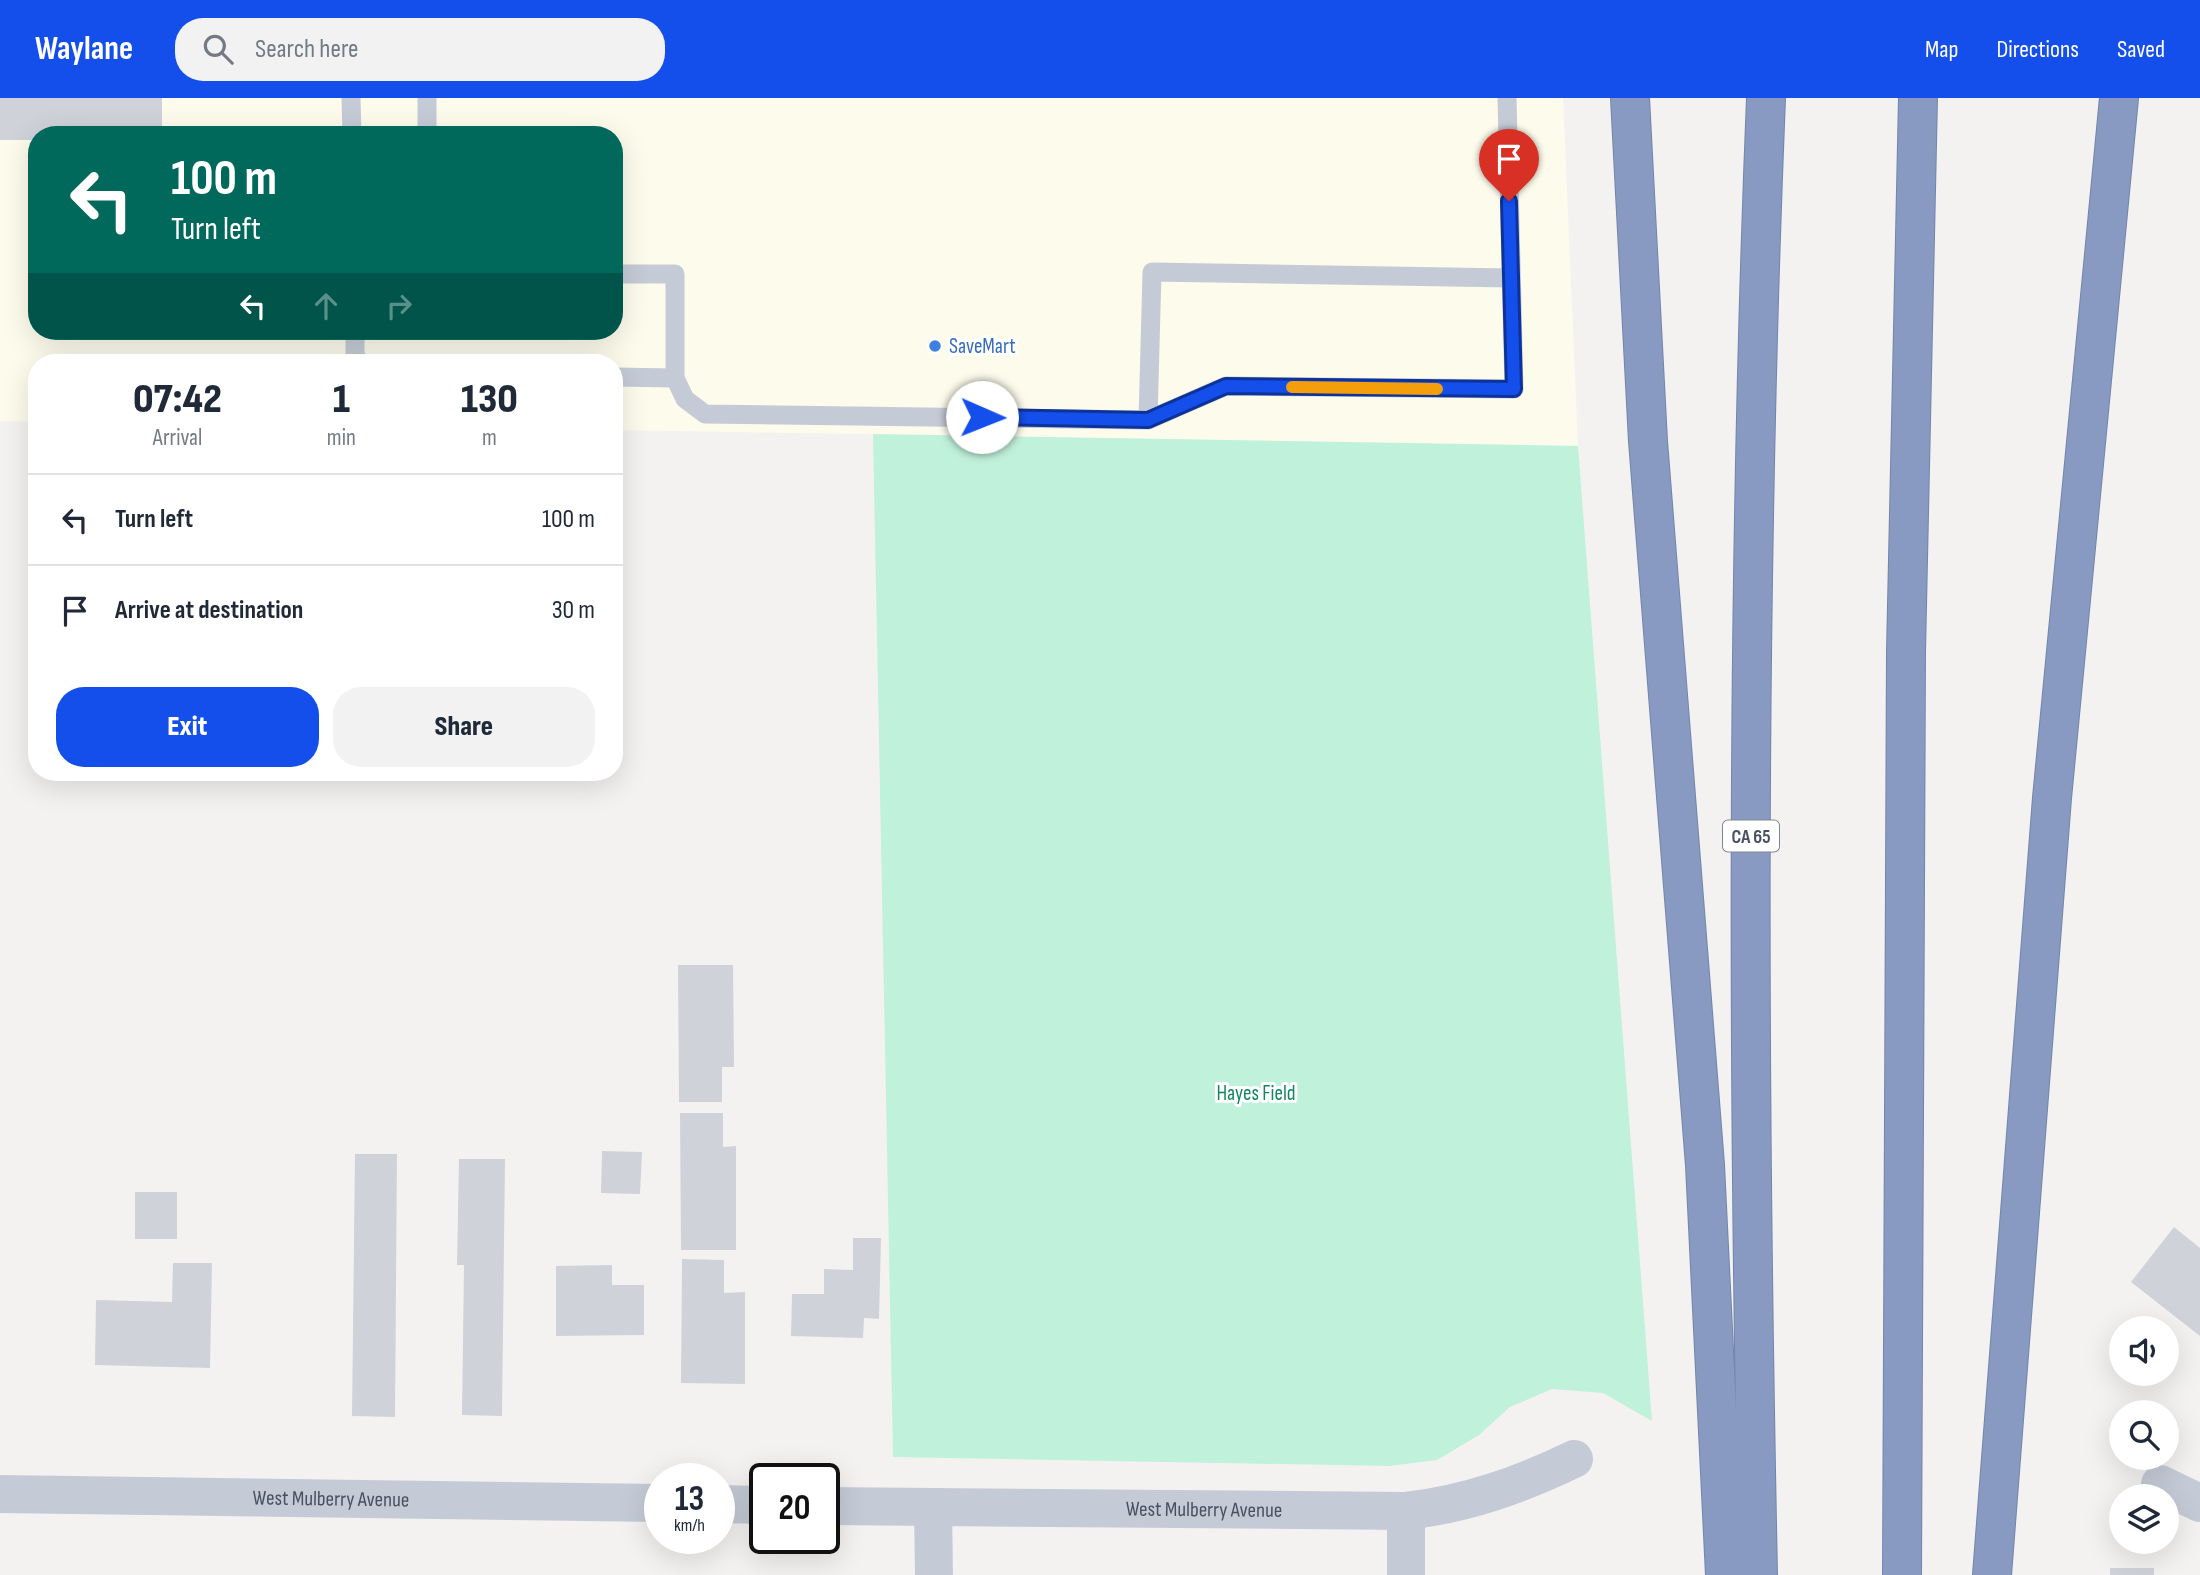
<!DOCTYPE html>
<html lang="en">
<head>
<meta charset="utf-8">
<style>
	:root { --surface:#fff; --page:#f2f2f3; --text:#1f2937; --muted:#747a83; --line:#e0e1e3; --accent:#144feb }
	body { margin:0; font-family:"Sofia Sans Condensed",sans-serif; background:var(--page); color:var(--text); height:100vh; display:flex; flex-direction:column; font-size:26px; white-space:nowrap }
	* { box-sizing:border-box; margin:0 }
	p { font-size:23px; color:var(--muted) }
	.icon { flex:none; width:38px; height:38px; fill:none; stroke:currentColor; stroke-width:2; stroke-linecap:round; stroke-linejoin:round }
	.map { position:relative; flex:1; overflow:hidden }
	.details { position:absolute; left:28px; top:256px; width:595px; height:427px; display:flex; flex-direction:column; background:var(--surface); border-radius:28px; box-shadow:0 7px 28px #0002 }
	.details>* { flex:none }
	.hud { position:absolute; left:28px; top:28px; width:595px; height:214px; border-radius:28px; box-shadow:0 7px 28px #0002; background:#00695c; color:#fff; overflow:hidden }
	.tools { position:absolute; left:2109px; top:1218px; display:grid; gap:14px }
	.tools a { display:grid; place-items:center; width:70px; height:70px; border-radius:50%; background:var(--surface); box-shadow:0 7px 28px #0002; font-size:35px }
	.speed { position:absolute; left:644px; top:1365px; display:flex; gap:14px; font-size:35px; font-weight:700; text-align:center }
	.speed>* { display:grid; place-content:center; width:91px; height:91px; border-radius:50%; background:var(--surface); box-shadow:0 7px 28px #0002; line-height:1 }
	.speed small { font-size:18px; font-weight:400 }
	.speed .limit { border:4px solid #111; border-radius:10px; background:#fff; color:#111 }
	.pin { position:absolute; display:grid; place-items:center; width:60px; height:60px; color:#fff; margin:-72px -30px; border-radius:50% 50% 50% 0; rotate:-45deg; box-shadow:0 0 7px #0007 }
	.pin .icon { rotate:45deg }
	.me { position:absolute; width:77px; margin:-38px; rotate:91deg; stroke-linejoin:round; filter:drop-shadow(0 0 5px #0008) }
	.turn { display:flex; align-items:center; gap:24px; height:147px; padding:0 28px; font-size:32px }
	.turn .icon { width:91px; height:91px; stroke-width:2.5 }
	.turn b { display:block; font-size:49px; line-height:60px }
	.lanes { display:flex; align-items:center; height:66px; padding:0 28px; background:#0003; justify-content:center; gap:35px; direction:ltr }
	.lanes .off { opacity:.35 }
	.eta { display:flex; justify-content:space-evenly; align-items:center; height:119px; text-align:center }
	.eta b { font-size:42px; font-weight:800; line-height:49px }
	.primary-button { display:flex; gap:14px; margin-top:auto; padding:14px 28px }
	.primary-button a { flex:1; height:80px; border-radius:28px; background:var(--accent); color:#fff; font-size:28px; font-weight:800; line-height:80px; text-align:center }
	.primary-button a+a { background:var(--page); color:var(--text) }
	ul { padding:0; list-style:none }
	li { display:flex; align-items:center; gap:21px; height:91px; padding:0 28px; border-top:2px solid var(--line) }
	li div { flex:1 }
	li b { display:block; font-size:26px }
	li em { font-style:normal }
	header { display:flex; align-items:center; gap:42px; box-sizing:border-box; height:98px; padding:0 35px; background:var(--accent); color:#fff }
	header strong { font-size:33px }
	nav { display:flex; gap:38px; margin-inline-start:auto; font-size:24px }
	.search { width:490px; height:63px; background:var(--page); display:flex; align-items:center; gap:18px; box-sizing:border-box; padding:0 24px; border-radius:28px; color:var(--muted); font-size:26px }
	.map>svg:first-child { display:block }
	.commercial { fill:#fdfbec; fill-rule:evenodd }
	.green { fill:#c0f1db }
	.building { fill:#d0d2d9 }
	.lines { fill:none; stroke-linecap:round; stroke-linejoin:round }
	.highway-casing { stroke:#7385ad; stroke-width:40 }
	.lane { stroke:#c5cbd6; stroke-width:19 }
	.street { stroke:#c5cbd6; stroke-width:38 }
	.highway { stroke:#889ac1; stroke-width:38 }
	.route-casing { stroke:#0d3399; stroke-width:18 }
	.route { stroke:#144feb; stroke-width:12 }
	.slow { stroke:#f59e0b; stroke-width:12 }
	.shop-dot { fill:#3f7fe0; stroke:#fff; stroke-width:2.5 }
	.labels { text-anchor:middle; stroke-width:6; stroke-linejoin:round; paint-order:stroke }
	.shield { fill:#fff; stroke:#7f8590; stroke-width:2 }
	.shield-label { font-size:19px; font-weight:bold; fill:#485160 }
	.shop-label { font-size:21px; fill:#366cbe; stroke:#fff; text-anchor:start }
	.park-label { font-size:21px; fill:#15855f; stroke:#fff }
	.street-label { font-size:21px; fill:#485160; stroke:#fff }
</style>
</head>
<body>
<header>
<strong>Waylane</strong>
<div class="search"><svg class="icon" aria-label="search" viewBox="0 0 24 24"><circle cx="10" cy="10" r="6"/><path d="M15 15l6 6"/></svg>Search here</div>
<nav><a>Map</a><a>Directions</a><a>Saved</a></nav>
</header>
<div class="map">
<svg width="2200" height="1477" viewBox="0 0 2200 1477">
	<rect width="100%" height="100%" fill="#f4f2f1"/>
	<!-- commercial -->
	<path class="commercial" d="M0,0H1563L1578,348L614,332V264H37V324L0,323ZM37,37H614V233H37Z"/>
	<!-- green -->
	<path class="green" d="M873,336L1578,348L1652,1323L1603,1295L1552,1291L1510,1309L1479,1337L1437,1362L1389,1368L893,1359Z"/>
	<!-- building -->
	<path class="building" d="M0,0H162V37H37V42H0Z
		M678,867H733L734,969H722V1004H679Z
		M680,1015H723V1049L736,1048V1152H681Z
		M602,1053L642,1054L640,1096L601,1095Z
		M355,1056H397L395,1319L352,1318Z
		M459,1061H505L502,1318L462,1317L464,1167H457Z
		M135,1094H177V1141H135Z
		M2174,1129L2200,1150V1238L2131,1184Z
		M853,1140H881L879,1221L864,1220L863,1240L791,1238L792,1196H824V1171L853,1172Z
		M682,1161L724,1162V1195L745,1194V1286L681,1285Z
		M173,1165H212L210,1270L95,1267L96,1202L172,1204Z
		M612,1167V1187H644V1237L556,1238V1168Z
		M2110,1470H2154V1477H2110Z"/>
	<g class="lines">
		<!-- highway casing -->
		<g class="highway-casing">
			<path id="highway" d="M1630,0L1648,343L1705,1067L1725,1477
				M1758,1477C1748,985 1746,492 1766,0
				M1902,1477L1906,554L1918,0
				M1992,1477L2052,700L2119,0"/>
		</g>
		<!-- lane -->
		<path class="lane" d="M351,0L352,37
			M427,37V0
			M614,176H675V280
			M355,233V259L361,264
			M614,279L675,280L685,301L705,316L1148,322L1226,288L1514,291L1507,0
			M1148,322L1152,174L1510,180"/>
		<!-- street -->
		<g class="street">
			<path d="M2160,1386L2200,1405"/>
			<path id="s1" d="M0,1396L660,1405"/>
			<path d="M719,1406L765,1407"/>
			<path id="s2" d="M824,1408L1406,1413C1467,1406 1520,1387 1574,1361"/>
			<path d="M933,1409L934,1477"/>
			<path d="M1406,1477V1413"/>
		</g>
		<!-- highway -->
		<use href="#highway" class="highway"/>
	</g>
	<g class="lines">
		<!-- route casing -->
		<g class="route-casing">
			<path id="route" d="M982,319L1148,322L1226,288L1514,291L1509,103"/>
		</g>
		<!-- route -->
		<use href="#route" class="route"/>
		<!-- slow -->
		<path class="slow" d="M1292,289L1437,291"/>
	</g>
	<!-- markers -->
	<circle class="shop-dot" cx="935" cy="248" r="7"/>
	<g class="labels">
		<!-- shield labels -->
		<rect class="shield" x="1723" y="722.5" width="56" height="31" rx="5"/>
		<g class="shield-label">
			<text x="1751" y="745">CA 65</text>
		</g>
		<!-- shop labels -->
		<g class="shop-label">
			<text x="949" y="255">SaveMart</text>
		</g>
		<!-- park labels -->
		<g class="park-label">
			<text x="1256" y="1002">Hayes Field</text>
		</g>
		<!-- street labels -->
		<g class="street-label">
			<text dy="7" stroke="none"><textPath href="#s1" startOffset="331">West Mulberry Avenue</textPath></text>
			<text dy="7" stroke="none"><textPath href="#s2" startOffset="380">West Mulberry Avenue</textPath></text>
		</g>
	</g>
</svg>
<div class="tools">
<a><svg class="icon" aria-label="sound" viewBox="0 0 24 24"><path d="M4 9h4l5-4v14l-5-4H4zM17 9q2 3 0 6"/></svg></a>
<a><svg class="icon" aria-label="search" viewBox="0 0 24 24"><circle cx="10" cy="10" r="6"/><path d="M15 15l6 6"/></svg></a>
<a><svg class="icon" aria-label="layers" viewBox="0 0 24 24"><path d="M12 4l9 5-9 5-9-5zM3 14l9 5 9-5"/></svg></a>
</div>
<div class="speed"><div>13<small>km/h</small></div><div class="limit">20</div></div>
<div class="pin" style="left:1509px;top:103px;background:#d93025"><svg class="icon" aria-label="arrive" viewBox="0 0 24 24"><path d="M6 21V4h12l-3 4 3 4H6"/></svg></div>
<svg class="me" style="left:982px;top:319px" viewBox="-20 -20 40 40"><circle r="19" fill="#fff"/><path d="M0-13L10 11 0 6-10 11z" fill="#144feb"/></svg>
<div class="hud">
<div class="turn"><svg class="icon" aria-label="left" viewBox="0 0 24 24"><path d="M17 20v-9H6M10 6l-5 5 5 5"/></svg><div><b>100 m</b>Turn left</div></div>
<div class="lanes"><svg class="icon" aria-label="left" viewBox="0 0 24 24"><path d="M17 20v-9H6M10 6l-5 5 5 5"/></svg><svg class="icon off" aria-label="ahead" viewBox="0 0 24 24"><path d="M12 20V5M6 11l6-6 6 6"/></svg><svg class="icon off" aria-label="right" viewBox="0 0 24 24"><path d="M7 20v-9h11M14 6l5 5-5 5"/></svg></div>
</div>
<section class="details">
<div class="eta">
<div><b>07:42</b><p>Arrival</p></div>
<div><b>1</b><p>min</p></div>
<div><b>130</b><p>m</p></div>
</div>
<ul>
<li><svg class="icon" aria-label="left" viewBox="0 0 24 24"><path d="M17 20v-9H6M10 6l-5 5 5 5"/></svg><div><b>Turn left</b></div><em>100 m</em></li>
<li><svg class="icon" aria-label="arrive" viewBox="0 0 24 24"><path d="M6 21V4h12l-3 4 3 4H6"/></svg><div><b>Arrive at destination</b></div><em>30 m</em></li>
</ul>
<div class="primary-button"><a>Exit</a><a>Share</a></div>
</section>
</div>
</body>
</html>
